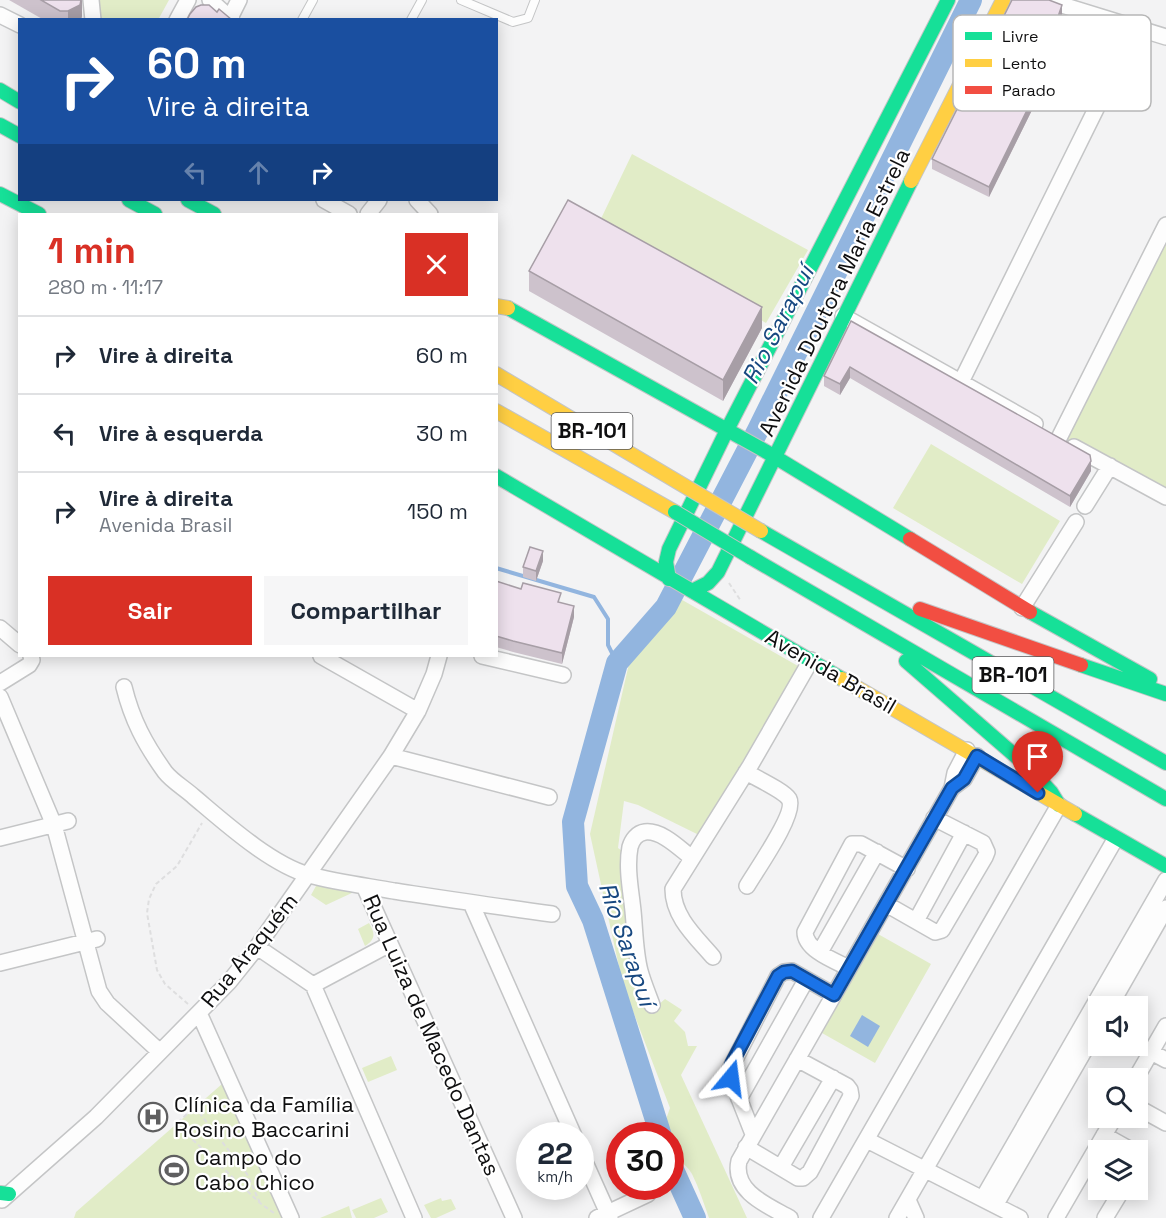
<!DOCTYPE html>
<html lang="pt">
<head>
<meta charset="utf-8">
<style>
	:root { --surface:#fff; --page:#f6f6f7; --text:#1f2937; --muted:#747a83; --line:#e0e1e3; --accent:#d93025 }
	body { margin:0; font-family:"Space Grotesk",sans-serif; background:var(--page); color:var(--text); height:100vh; display:flex; flex-direction:column; font-size:22px; white-space:nowrap }
	* { box-sizing:border-box; margin:0 }
	p { font-size:20px; color:var(--muted) }
	.icon { flex:none; width:33px; height:33px; fill:none; stroke:currentColor; stroke-width:2; stroke-linecap:round; stroke-linejoin:round }
	.map { position:relative; flex:1; overflow:hidden }
	.details { position:absolute; left:18px; top:213px; width:480px; height:444px; display:flex; flex-direction:column; background:var(--surface); border-radius:0px; box-shadow:0 3px 15px #0003 }
	.details>* { flex:none }
	.hud { position:absolute; left:18px; top:18px; width:480px; height:183px; border-radius:0px; box-shadow:0 3px 15px #0003; background:#1a4fa0; color:#fff; overflow:hidden }
	.controls { position:absolute; left:1088px; top:996px; display:grid; gap:12px }
	.controls a { display:grid; place-items:center; width:60px; height:60px; border-radius:0px; background:var(--surface); box-shadow:0 3px 15px #0003; font-size:30px }
	.speed { position:absolute; left:516px; top:1122px; display:flex; gap:12px; font-size:30px; font-weight:700; text-align:center }
	.speed>* { display:grid; place-content:center; width:78px; height:78px; border-radius:50%; background:var(--surface); box-shadow:0 3px 15px #0003; line-height:1 }
	.speed small { font-size:15px; font-weight:400 }
	.speed .limit { border:9px solid #d22; background:#fff; color:#111 }
	.pin { position:absolute; display:grid; place-items:center; width:51px; height:51px; color:#fff; margin:-62px -26px; border-radius:50% 50% 50% 0; rotate:-45deg; box-shadow:0 0 6px #0007 }
	.pin .icon { rotate:45deg }
	.me { position:absolute; width:66px; margin:-33px; rotate:16deg; stroke-linejoin:round; filter:drop-shadow(0 0 4px #0008) }
	.turn { display:flex; align-items:center; gap:21px; height:126px; padding:0 30px; font-size:27px }
	.turn .icon { width:78px; height:78px; stroke-width:2.5 }
	.turn b { display:block; font-size:42px; line-height:51px }
	.lanes { display:flex; align-items:center; height:57px; padding:0 30px; background:#0003; justify-content:center; gap:30px; direction:ltr }
	.lanes .off { opacity:.35 }
	.round { display:grid; place-items:center; flex:none; width:63px; height:63px; border-radius:0px; background:var(--page) }
	.headline { display:flex; align-items:center; justify-content:space-between; height:102px; padding:0 30px }
	h1 { font-size:36px; font-weight:700; line-height:45px; color:var(--accent) }
	.button { display:flex; gap:12px; margin-top:auto; padding:12px 30px }
	.button a { flex:1; height:69px; border-radius:0px; background:var(--accent); color:#fff; font-size:24px; font-weight:700; line-height:69px; text-align:center }
	.button a+a { background:var(--page); color:var(--text) }
	ul { padding:0; list-style:none }
	li { display:flex; align-items:center; gap:18px; height:78px; padding:0 30px; border-top:2px solid var(--line) }
	li div { flex:1 }
	li b { display:block; font-size:22px }
	li em { font-style:normal }
	.map>svg:first-child { display:block }
	.green { fill:#e1ecc7 }
	.water { fill:#92b5df }
	.lines { fill:none; stroke-linecap:round; stroke-linejoin:round }
	.stream { stroke:#92b5df; stroke-width:4 }
	.river { stroke:#92b5df; stroke-width:22 }
	.lane-casing { stroke:#c4c5c6; stroke-width:10 }
	.street-casing { stroke:#c4c5c6; stroke-width:18 }
	.fast-casing { stroke:#c4c5c6; stroke-width:16 }
	.slow-casing { stroke:#c4c5c6; stroke-width:16 }
	.jam-casing { stroke:#c4c5c6; stroke-width:16 }
	.path { stroke:#dededf; stroke-width:2; stroke-dasharray:4.5 3; stroke-linecap:butt }
	.lane { stroke:#fdfdfd; stroke-width:8 }
	.street { stroke:#fdfdfd; stroke-width:15 }
	.fast { stroke:#16e098; stroke-width:14 }
	.slow { stroke:#ffcf43; stroke-width:14 }
	.jam { stroke:#f24e42; stroke-width:14 }
	.fast-bridge-casing { stroke:#c4c5c6; stroke-width:16; stroke-linecap:butt }
	.slow-bridge-casing { stroke:#c4c5c6; stroke-width:16; stroke-linecap:butt }
	.fast-bridge { stroke:#16e098; stroke-width:14 }
	.slow-bridge { stroke:#ffcf43; stroke-width:14 }
	.wall { fill:#cdc2cc }
	.shaded-wall { fill:#a79ea6 }
	.building { fill:#eee1ed; stroke:#a79ea6; stroke-width:1.5 }
	.route-casing { stroke:#114b97; stroke-width:15 }
	.route { stroke:#1a73e8; stroke-width:10 }
	.labels { text-anchor:middle; stroke-width:4.5; stroke-linejoin:round; paint-order:stroke }
	.shield { fill:#fff; stroke:#575758; stroke-width:1.5 }
	.shield-label { font-size:21px; font-weight:bold; fill:#0f0f10 }
	.street-label { font-size:22px; fill:#0f0f10; stroke:#fff }
	.poi-label { font-size:22px; fill:#0f0f10; stroke:#fff; text-anchor:start }
	.water-label { font-size:24px; font-style:italic; fill:#174880; stroke:#fff }
	.key { fill:#fff; stroke:#b7b7b7; stroke-width:1.5 }
	.key-label { font-size:16px; fill:#0f0f10 }
</style>
</head>
<body>
<div class="map">
<svg width="1166" height="1218" viewBox="0 0 1166 1218">
	<rect width="100%" height="100%" fill="#f3f3f4"/>
	<!-- green -->
	<path class="green" d="M98,0H169L158,20L98,19Z
		M632,154L808,250L766,323L597,227Z
		M1166,225V497L1059,438Z
		M931,444L1060,521L1022,584L893,508Z
		M677,597L798,666L701,836L638,805L624,801L618,848L625,853L651,1011L665,999L682,1010L674,1021L685,1032L688,1046H697L681,1075L747,1218H709C704,1204 699,1188 692,1174C682,1156 671,1167 670,1136L667,1135L664,1125L670,1108L623,985L590,834L631,655L672,609Z
		M321,884L354,892L326,905L311,895L316,886Z
		M369,923C375,933 376,939 365,946L358,929Z
		M878,934L931,964L875,1063L822,1033Z
		M391,1056L397,1070L368,1082L362,1068Z
		M222,1084L284,1218H74L76,1212Z
		M381,1198L388,1212L374,1218H356L352,1210Z
		M441,1198L442,1201L451,1199L456,1209L436,1218H431L424,1205Z
		M349,1206L352,1218H320Z"/>
	<!-- water -->
	<path class="water" d="M862,1015L880,1026L868,1047L850,1036Z"/>
	<g class="lines">
		<!-- stream -->
		<path class="stream" d="M496,568L594,597L608,619V645L617,663"/>
		<!-- river -->
		<path class="river" d="M661,1136L593,920L577,886L573,822L617,663L666,607L758,430L971,0
			M670,1163L695,1218"/>
		<!-- lane casing -->
		<g class="lane-casing">
			<path id="lane" d="M461,0L513,22L528,18L535,0
				M302,20L313,0
				M411,20L422,0"/>
		</g>
		<!-- street casing -->
		<g class="street-casing">
			<path id="street" d="M91,0L93,20
				M210,0L232,20
				M1046,0L1166,37
				M0,15L20,25
				M230,18L239,0
				M177,20L188,0
				M324,200L349,214
				M417,200L430,214
				M368,214L379,200
				M843,316L1035,424
				M961,382L1136,28
				M1059,438L1166,225
				M1074,447L1166,497
				M1085,506L1110,466
				M1022,608L1076,522
				M0,628L20,645
				M321,656L418,711
				M482,656L563,675
				M0,683L29,665L32,660L31,656
				M124,687C132,720 145,744 165,772C172,781 184,788 193,796C224,822 270,864 309,875C336,882 366,886 394,891C447,899 499,907 552,914
				M0,697L54,825L99,991L107,1003L160,1052
				M391,756L549,797
				M746,772C756,778 784,791 789,799C797,813 755,872 747,886
				M952,788L964,779L977,756
				M0,838L68,821
				M364,886L514,1218
				M471,903L574,1136
				M886,904L935,932L942,930L985,857L987,852L983,843L934,818
				M916,921L964,833
				M257,947L313,985L414,1218
				M820,952L877,852
				M713,957C696,937 673,917 673,889L750,766L811,660
				M0,963L97,939
				M849,968C835,961 805,950 805,932L852,844H861L907,869
				M313,985L390,944
				M652,1005C648,994 643,982 640,971C635,952 635,931 633,911C631,891 626,868 630,847C632,840 637,833 645,832C662,830 680,849 692,858
				M1110,1006L1166,908
				M199,1013L291,1218
				M1151,1052L1166,1060
				M1136,1078L1166,1026
				M739,1099L806,980
				M1137,1107L1166,1123
				M753,1134L731,1078L730,1069L778,976L784,972L792,971L834,995
				M1104,1135L1131,1150
				M867,1140L1020,1218
				M746,1147L798,1178H803L810,1172L851,1096L850,1090L847,1086L797,1059
				M580,1151L610,1218
				M1137,1154L1139,1158L1137,1165
				M781,1167L833,1078
				M983,1198L1166,880
				M2,1200L96,1117L229,982L257,947L391,756L418,711L434,674L439,656
				M908,1200L916,1218
				M996,1204L1098,1027
				M597,1218L648,1194
				M790,1218C769,1206 732,1192 739,1161L952,788L955,773L967,750
				M821,1218L1059,805
				M897,1218L1113,843
				M1056,1218L1114,1118
				M1105,1218L1122,1190"/>
		</g>
		<!-- fast casing -->
		<g class="fast-casing">
			<path id="fast" d="M0,90L20,102
				M0,125L20,136
				M0,194L39,214
				M129,200L155,214
				M188,200L214,214
				M508,308L765,451L910,539
				M496,476L842,679
				M761,531L1166,763
				M750,557L1166,799
				M669,579L666,562L669,549L727,430L948,0
				M692,591L708,583L718,572L911,181
				M1030,612L1150,679
				M906,661L1027,766L1051,792L1059,805
				M1081,665L1166,694
				M1075,814L1166,866
				M0,1193L9,1194"/>
		</g>
		<!-- slow casing -->
		<g class="slow-casing">
			<path id="slow" d="M911,181L1003,0
				M496,306L508,308
				M496,374L688,488
				M496,411L675,512
				M842,679L1075,814"/>
		</g>
		<!-- jam casing -->
		<g class="jam-casing">
			<path id="jam" d="M910,539L1030,612
				M920,609L1081,665"/>
		</g>
		<!-- path -->
		<path class="path" d="M729,583L741,601
			M188,1004L165,984L157,970L147,913L149,899L156,884L177,866L202,823
			M260,1203L247,1174L195,1107L176,1124L260,1203L274,1213"/>
		<!-- lane -->
		<use href="#lane" class="lane"/>
		<!-- street -->
		<use href="#street" class="street"/>
		<!-- fast -->
		<use href="#fast" class="fast"/>
		<!-- slow -->
		<use href="#slow" class="slow"/>
		<!-- jam -->
		<use href="#jam" class="jam"/>
		<!-- fast-bridge casing -->
		<g class="fast-bridge-casing">
			<path id="fast-bridge" d="M675,512L750,557"/>
		</g>
		<!-- slow-bridge casing -->
		<g class="slow-bridge-casing">
			<path id="slow-bridge" d="M688,488L761,531"/>
		</g>
		<!-- fast-bridge -->
		<use href="#fast-bridge" class="fast-bridge"/>
		<!-- slow-bridge -->
		<use href="#slow-bridge" class="slow-bridge"/>
	</g>
	<!-- wall -->
	<path class="wall" d="M9,0H82V16L81,20H44Z
		M1062,15L1049,53L1029,87L1036,102L989,197L932,169V159Z
		M529,271L762,328L723,401L529,291Z
		M851,321L1091,471L1070,507L850,378L840,395L824,386V376Z
		M543,561L536,581L523,577V567Z
		M496,581L561,603L574,617L562,664L513,652L496,647Z"/>
	<!-- shaded-wall -->
	<path class="shaded-wall" d="M82,0V16L81,20H68V11Z
		M1062,5V15L1049,53L1025,94V84Z
		M1036,92V102L989,197V187Z
		M762,307V328L723,401V380Z
		M850,367V378L840,395V384Z
		M1091,461V471L1070,507V496Z
		M543,551V561L536,581V571Z
		M574,606V617L562,664V653Z"/>
	<!-- building -->
	<path class="building" d="M41,0H81L80,5L68,11H60Z
		M1012,0H1049L1062,5L1049,43L1025,84L1036,92L989,187L932,159Z
		M201,5H209L217,12L219,9L232,20H187L190,14L196,7Z
		M568,200L762,307L723,380L529,271Z
		M851,321L1090,455L1091,461L1070,496L850,367L840,384L824,376Z
		M530,547L543,551L536,571L523,567Z
		M496,581L521,589L523,583L561,593L558,602L574,606L562,653L513,641L496,636Z"/>
	<g class="lines">
		<!-- route casing -->
		<g class="route-casing">
			<path id="route" d="M731,1078L730,1069L732,1063L778,976L784,972L792,971L834,995L952,788L964,779L977,756L1038,793"/>
		</g>
		<!-- route -->
		<use href="#route" class="route"/>
	</g>
	<!-- icons -->
	<defs>
		<g id="hospital-ring" transform="scale(1.5)"><circle r="9.5" fill="#fff" stroke="#5f5f60" stroke-width="1.5"/><path d="M-5-5h3v3.5h4V-5h3V5h-3V1.5h-4V5h-3Z" fill="#5f5f60"/></g>
		<g id="stadium-ring" transform="scale(1.5)"><circle r="9.5" fill="#fff" stroke="#5f5f60" stroke-width="1.5"/><path d="M0-5a6.5 5 0 1 0 0 10a6.5 5 0 1 0 0-10ZM-3.5-1.8h7v3.6h-7Z" fill="#5f5f60"/></g>
	</defs>
	<g fill-rule="evenodd">
		<use href="#hospital-ring" x="153" y="1117"/>
		<use href="#stadium-ring" x="174" y="1170"/>
	</g>
	<g class="labels">
		<!-- shield labels -->
		<g class="shield">
			<rect x="551.5" y="413" width="81" height="36" rx="4.5"/>
			<rect x="972.5" y="657" width="81" height="36" rx="4.5"/>
		</g>
		<g class="shield-label">
			<text x="592" y="438">BR-101</text>
			<text x="1013" y="682">BR-101</text>
		</g>
		<!-- street labels -->
		<g class="street-label">
			<text transform="translate(834 292) rotate(-64)" y="8">Avenida Doutora Maria Estrela</text>
			<text transform="translate(831 671) rotate(30)" y="8">Avenida Brasil</text>
			<text transform="translate(249 950) rotate(-51)" y="8">Rua Araquém</text>
			<text transform="translate(432 1035) rotate(66)" y="8">Rua Luiza de Macedo Dantas</text>
		</g>
		<!-- poi labels -->
		<g class="poi-label">
			<text x="174" y="1112">Clínica da Família<tspan x="174" dy="25">Rosino Baccarini</tspan></text>
			<text x="195" y="1165">Campo do<tspan x="195" dy="25">Cabo Chico</tspan></text>
		</g>
		<!-- water labels -->
		<g class="water-label">
			<text transform="translate(778 325) rotate(-63)" y="8">Rio Sarapuí</text>
			<text transform="translate(627 944) rotate(71)" y="8">Rio Sarapuí</text>
		</g>
	</g>
	<!-- legend -->
	<rect x="953" y="15" width="198" height="96" rx="9" class="key"/>
	<rect x="965" y="32" width="27" height="8" fill="#16e098"/>
	<rect x="965" y="59" width="27" height="8" fill="#ffcf43"/>
	<rect x="965" y="86" width="27" height="8" fill="#f24e42"/>
	<g class="key-label">
		<text x="1002" y="42">Livre</text>
		<text x="1002" y="69">Lento</text>
		<text x="1002" y="96">Parado</text>
	</g>
</svg>
<div class="controls">
<a><svg class="icon" aria-label="sound" viewBox="0 0 24 24"><path d="M4 9h4l5-4v14l-5-4H4zM17 9q2 3 0 6"/></svg></a>
<a><svg class="icon" aria-label="search" viewBox="0 0 24 24"><circle cx="10" cy="10" r="6"/><path d="M15 15l6 6"/></svg></a>
<a><svg class="icon" aria-label="layers" viewBox="0 0 24 24"><path d="M12 4l9 5-9 5-9-5zM3 14l9 5 9-5"/></svg></a>
</div>
<div class="speed"><div>22<small>km/h</small></div><div class="limit">30</div></div>
<div class="pin" style="left:1038px;top:793px;background:#d93025"><svg class="icon" aria-label="arrive" viewBox="0 0 24 24"><path d="M6 21V4h12l-3 4 3 4H6"/></svg></div>
<svg class="me" style="left:731px;top:1078px" viewBox="-20 -20 40 40"><path d="M0-17L14 15 0 8-14 15z" fill="#1a73e8" stroke="#fff" stroke-width="4"/></svg>
<div class="hud">
<div class="turn"><svg class="icon" aria-label="right" viewBox="0 0 24 24"><path d="M7 20v-9h11M14 6l5 5-5 5"/></svg><div><b>60 m</b>Vire à direita</div></div>
<div class="lanes"><svg class="icon off" aria-label="left" viewBox="0 0 24 24"><path d="M17 20v-9H6M10 6l-5 5 5 5"/></svg><svg class="icon off" aria-label="ahead" viewBox="0 0 24 24"><path d="M12 20V5M6 11l6-6 6 6"/></svg><svg class="icon" aria-label="right" viewBox="0 0 24 24"><path d="M7 20v-9h11M14 6l5 5-5 5"/></svg></div>
</div>
<section class="details">
<div class="headline"><div><h1>1 min</h1><p>280 m · 11:17</p></div><a class="round" style="background:#d93025;color:#fff"><svg class="icon" aria-label="close" viewBox="0 0 24 24"><path d="M6 6l12 12M18 6L6 18"/></svg></a></div>
<ul>
<li><svg class="icon" aria-label="right" viewBox="0 0 24 24"><path d="M7 20v-9h11M14 6l5 5-5 5"/></svg><div><b>Vire à direita</b></div><em>60 m</em></li>
<li><svg class="icon" aria-label="left" viewBox="0 0 24 24"><path d="M17 20v-9H6M10 6l-5 5 5 5"/></svg><div><b>Vire à esquerda</b></div><em>30 m</em></li>
<li><svg class="icon" aria-label="right" viewBox="0 0 24 24"><path d="M7 20v-9h11M14 6l5 5-5 5"/></svg><div><b>Vire à direita</b><p>Avenida Brasil</p></div><em>150 m</em></li>
</ul>
<div class="button"><a>Sair</a><a>Compartilhar</a></div>
</section>
</div>
</body>
</html>
